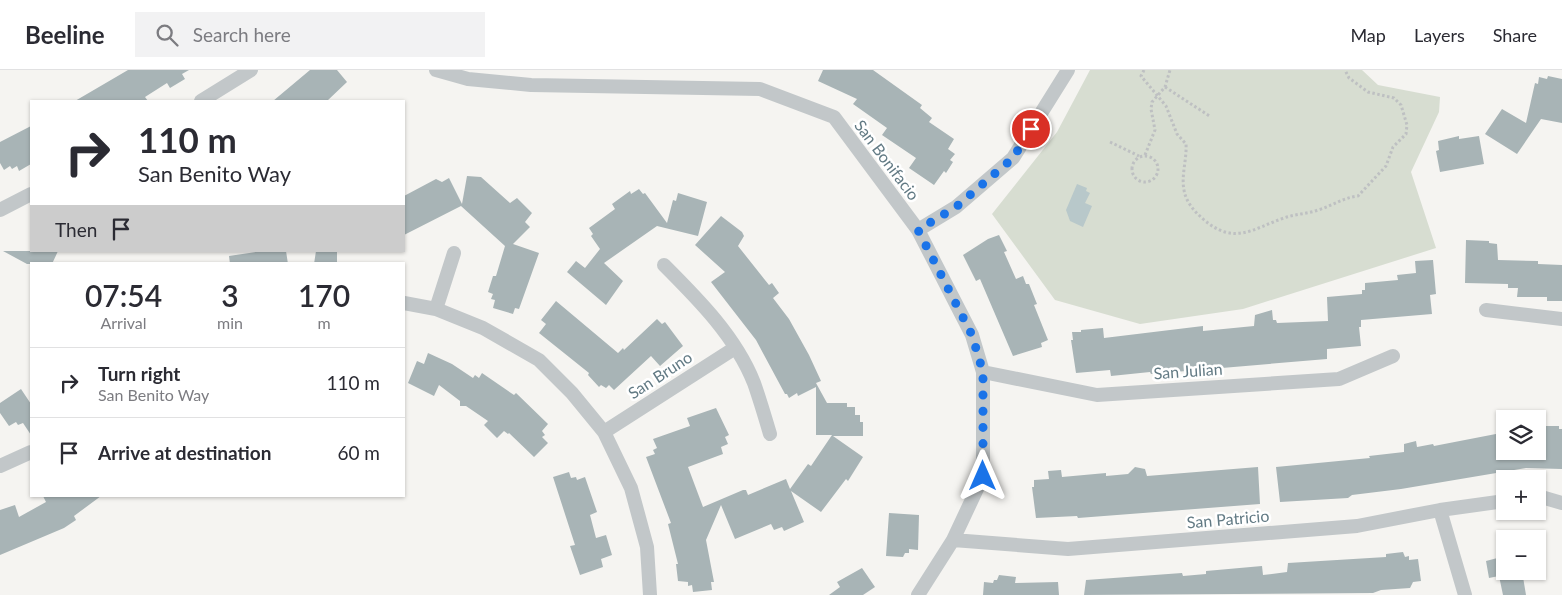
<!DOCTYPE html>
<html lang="en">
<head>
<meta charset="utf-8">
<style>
	:root { --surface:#fff; --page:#f2f2f3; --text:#2b2b33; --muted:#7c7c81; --line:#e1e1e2 }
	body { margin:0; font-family:Lato,sans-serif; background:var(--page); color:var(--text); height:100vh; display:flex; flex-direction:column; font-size:19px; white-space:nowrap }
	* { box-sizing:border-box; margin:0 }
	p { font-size:16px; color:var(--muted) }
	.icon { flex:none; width:28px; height:28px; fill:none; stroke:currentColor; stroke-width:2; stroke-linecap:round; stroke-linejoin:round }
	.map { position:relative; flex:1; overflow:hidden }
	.drawer { position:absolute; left:30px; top:192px; width:375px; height:235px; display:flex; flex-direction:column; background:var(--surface); border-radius:0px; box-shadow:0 1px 4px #0004 }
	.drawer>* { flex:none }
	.hud { position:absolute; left:30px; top:30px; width:375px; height:152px; border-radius:0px; box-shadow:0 1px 4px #0004; background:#fff; color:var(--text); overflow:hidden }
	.controls { position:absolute; left:1496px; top:340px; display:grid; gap:10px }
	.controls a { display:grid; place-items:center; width:50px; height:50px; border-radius:0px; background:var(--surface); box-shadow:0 1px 4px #0004; font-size:25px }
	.pin { position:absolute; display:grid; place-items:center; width:42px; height:42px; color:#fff; margin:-21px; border:2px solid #fff; border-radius:50%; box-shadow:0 1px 5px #0007 }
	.me { position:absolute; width:55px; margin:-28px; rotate:0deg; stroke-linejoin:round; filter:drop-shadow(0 0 4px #0008) }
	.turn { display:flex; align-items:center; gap:18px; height:105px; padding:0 25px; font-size:22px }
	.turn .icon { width:65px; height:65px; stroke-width:2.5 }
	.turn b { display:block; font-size:35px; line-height:42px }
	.then { display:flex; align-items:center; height:48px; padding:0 25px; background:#0003; gap:10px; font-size:19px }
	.eta { display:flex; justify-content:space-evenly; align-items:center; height:85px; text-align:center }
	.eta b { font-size:30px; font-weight:600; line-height:35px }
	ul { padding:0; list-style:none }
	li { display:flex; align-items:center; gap:15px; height:70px; padding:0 25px; border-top:1px solid var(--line) }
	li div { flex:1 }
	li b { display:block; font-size:19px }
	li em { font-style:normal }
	header { display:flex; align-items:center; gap:30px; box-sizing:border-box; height:70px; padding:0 25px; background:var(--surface); border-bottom:1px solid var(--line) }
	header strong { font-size:24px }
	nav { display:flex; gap:28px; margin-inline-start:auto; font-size:18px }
	.search { width:350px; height:45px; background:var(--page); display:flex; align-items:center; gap:12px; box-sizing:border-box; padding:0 18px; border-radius:0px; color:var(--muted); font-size:19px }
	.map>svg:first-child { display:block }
	.green { fill:#d7ddd1 }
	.water { fill:#b8c8ca }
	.building { fill:#a8b4b6 }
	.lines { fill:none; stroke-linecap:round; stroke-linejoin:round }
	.path { stroke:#bec0c2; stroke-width:3; stroke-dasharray:2.5 2.5; stroke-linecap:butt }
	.street { stroke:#c2c7c9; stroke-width:14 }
	.route { stroke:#1a73e8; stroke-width:9; stroke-dasharray:0 16.2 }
	.labels { text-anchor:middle; stroke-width:5; stroke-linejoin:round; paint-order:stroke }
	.street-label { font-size:16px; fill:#627a84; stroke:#fff }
</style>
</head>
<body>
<header>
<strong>Beeline</strong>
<div class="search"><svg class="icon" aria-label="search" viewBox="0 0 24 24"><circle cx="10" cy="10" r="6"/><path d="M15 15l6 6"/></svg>Search here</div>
<nav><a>Map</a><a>Layers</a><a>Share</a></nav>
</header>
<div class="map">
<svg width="1562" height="525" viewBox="0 0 1562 525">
	<rect width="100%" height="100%" fill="#f5f4f1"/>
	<!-- green -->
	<path class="green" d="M1090,0H1362L1378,15L1440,27L1439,42L1411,102L1436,178L1243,239L1140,254L1055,230L992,144L1057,62Z"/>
	<!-- water -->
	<path class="water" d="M1077,114L1087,118L1086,121L1090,123L1085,133L1092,136L1083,157L1070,151L1066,140Z"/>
	<!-- building -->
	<path class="building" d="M128,0H189L182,4L185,9L170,18L167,13L145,27L148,31H75Z
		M310,0H337L347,12L327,31H273Z
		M823,0H873L922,35L920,38L932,48L929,52L954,69L948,79L955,84L950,90L953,92L946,103L944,101L934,115L909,98L916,88L882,65L887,58L853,34L857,29L818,11Z
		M1548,6L1562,9V53L1541,49L1517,84L1485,64L1502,39L1526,53L1535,13L1538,14L1539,7L1547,9Z
		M31,56V94L19,101L17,96L12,99L10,96L4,100L0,93V72Z
		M1459,66V69L1479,66L1484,94L1440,102L1436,81L1439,80L1438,71Z
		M467,106L481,107L510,133L517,128L532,143L525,152L530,157L513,174L539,183L519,239L515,238L513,244L493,238L495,230L491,229L493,224L488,222L493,206H496L505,176L461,136L404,165V126L436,109L442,112L449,108L462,134Z
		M639,119L643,124L645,123L667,153L673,130L676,131L678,123L707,132L698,166L657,156L604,193L623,211L606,235L567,202L576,191L585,198L600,179L591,166L593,164L589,158L615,139L612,134L630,121L631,124Z
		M721,146L742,162L744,166L738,176L769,215L772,213L779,223L773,228L789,249L809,285L821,311L816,313L827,333H847V337H855V345H860V352H863V366H833L863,387L848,411L846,409L821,442L791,421L804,452L784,461L782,457L774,460L771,454L735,469L721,435L706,470L714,512H711L712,520L693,522L692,515L688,516V512L678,511L676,494H678L668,454L671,453L646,387L655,384L653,380L657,378L653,369L690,356L687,348L716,338L729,365L725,367L728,374L721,377L723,384L688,397L703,437L743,420H746L748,425L786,409L790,419L808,394L811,396L832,365H816V317L798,326L797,323L789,328L787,324H785L756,270L711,212L725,202L695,175Z
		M999,165L1007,181L1004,182L1016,209L1023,206L1026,214H1029L1037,234L1034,235L1048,270L1041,273L1042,277L1013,286L980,209L976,211L963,185L988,169Z
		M1466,170L1489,171V173L1497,174L1498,190L1538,191V194L1562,195V231H1547V227H1517L1518,218H1508V214L1465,213Z
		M3,181H58L52,194H27Z
		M262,181H286L288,194H230L229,186Z
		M316,181H337V194H314Z
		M1433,190L1436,224L1430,225L1432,244L1361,250V257H1359L1361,276L1327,279V289L1151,304L1150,302L1111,306L1110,300L1076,303L1071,270H1073L1072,262H1081V260L1103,258L1104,268L1203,256V261L1254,256L1255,245L1272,240L1273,250H1276L1277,253L1328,251L1327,227L1362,224V220H1365V213L1398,210L1397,205L1416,203L1415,191Z
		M556,231L618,283L623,278L624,280L657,249L662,254L665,252L683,276L660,296L651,286L614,320L609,315L606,318L601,315L599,317L588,305L589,303L539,263L546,254L541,250Z
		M428,283L452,294L473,308L475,305L479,308L482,303L514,325L516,323L548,354L542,361L545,365L542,367L548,373L534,387L509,363L508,364L504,361L497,368L484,355L488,351L466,336H460V331L439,315L434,326L408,313L417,291L424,294Z
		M21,319L31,334V365L23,353L18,355L16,352L9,356L0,343V333Z
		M1538,356H1559V359H1562V399L1526,398L1401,419L1352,425L1348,428L1280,432L1276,397L1370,388L1369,386L1404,382V374L1416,371L1417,377L1433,374L1434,376L1501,363H1505V381H1538Z
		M1135,397L1145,399L1147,406L1258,397L1260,434L1078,448L1077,446L1036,448L1032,417H1034V410L1049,409L1048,401L1061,400L1062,407L1106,403V406L1128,404Z
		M569,402L571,408L576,407L577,410L585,407L597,442L590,445L596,468L606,465L612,485L601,489L603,497L580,505L570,476L575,475L553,407Z
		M43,426H101L74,446L76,450L64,458L0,485V440L15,435L19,447L46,432Z
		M889,443L919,445L918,480L909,479V483H905L903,487L886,486Z
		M1403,482L1405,487L1409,486V490L1418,489L1421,511L1413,512L1410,518L1381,520L1373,523L1084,525L1086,510L1182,503L1183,506L1206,504V501L1262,496L1263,505L1287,502L1288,493L1386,487V484Z
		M1505,486V501H1522L1526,525H1503L1499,506L1489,508L1486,491Z
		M862,498L875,517L863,525H829L840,517L837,512Z
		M999,505L1016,507L1015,513L1058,512L1059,525H983L984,512L993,513L994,510H997Z"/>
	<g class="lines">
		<!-- path -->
		<path class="path" d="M1144,0L1141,6L1166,36L1177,64L1186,74C1187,89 1181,106 1184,120C1186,132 1194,141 1203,149C1234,176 1252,159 1284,148C1295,144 1307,144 1318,140C1332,136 1342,128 1358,126L1386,96L1393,77L1406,64L1407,55L1401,35L1394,28L1368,22L1349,8L1345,0
			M1165,17L1211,47
			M1110,72L1139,86
			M1145,85L1155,60L1151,39L1152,32L1165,17L1170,0
			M1132 99a13 13 0 1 1 26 0a13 13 0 1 1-26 0Z"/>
		<!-- street -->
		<path class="street" d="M436,0L468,9L531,15L760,19L834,47L918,160L972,265L983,302V406L953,470L918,525
			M201,31L251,0
			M0,140L31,124
			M918,160L956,137L1013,88L1068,0
			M664,195C698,229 736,267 754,313C760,330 765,347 770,364
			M404,233L436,239L483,258L539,290L572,323L604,362L631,418L647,477L650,525
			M436,239L454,183
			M1486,240L1562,249
			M983,302L1097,325L1339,309L1393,286
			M604,362L735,278
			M0,396L31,382
			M1538,426L1562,433
			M1440,440L1465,525
			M953,470L1068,479L1357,456L1440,440L1505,431"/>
	</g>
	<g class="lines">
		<!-- route -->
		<path class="route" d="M983,406V302L972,265L918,160L956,137L1013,88L1031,59"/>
	</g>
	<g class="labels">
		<!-- street labels -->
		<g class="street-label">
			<text transform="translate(887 90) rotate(53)" y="6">San Bonifacio</text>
			<text transform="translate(1188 301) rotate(-4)" y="6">San Julian</text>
			<text transform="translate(660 305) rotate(-33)" y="6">San Bruno</text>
			<text transform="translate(1228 449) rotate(-5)" y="6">San Patricio</text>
		</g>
	</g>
</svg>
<div class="controls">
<a><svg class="icon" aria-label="layers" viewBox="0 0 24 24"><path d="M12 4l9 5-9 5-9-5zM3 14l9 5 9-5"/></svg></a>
<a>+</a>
<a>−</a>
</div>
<div class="pin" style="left:1031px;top:59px;background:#d93025"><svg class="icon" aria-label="arrive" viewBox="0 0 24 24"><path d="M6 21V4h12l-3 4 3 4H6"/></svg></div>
<svg class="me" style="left:983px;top:406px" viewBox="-20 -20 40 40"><path d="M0-17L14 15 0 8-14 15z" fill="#1a73e8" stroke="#fff" stroke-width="4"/></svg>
<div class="hud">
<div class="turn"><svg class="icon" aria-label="right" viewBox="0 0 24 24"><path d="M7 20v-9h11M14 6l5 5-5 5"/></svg><div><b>110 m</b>San Benito Way</div></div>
<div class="then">Then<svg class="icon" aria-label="arrive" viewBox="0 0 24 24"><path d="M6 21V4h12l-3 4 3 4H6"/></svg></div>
</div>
<section class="drawer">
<div class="eta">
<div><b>07:54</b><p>Arrival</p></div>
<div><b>3</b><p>min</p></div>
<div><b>170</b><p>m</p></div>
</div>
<ul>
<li><svg class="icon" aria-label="right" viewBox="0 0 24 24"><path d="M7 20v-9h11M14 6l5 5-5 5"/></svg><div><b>Turn right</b><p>San Benito Way</p></div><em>110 m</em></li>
<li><svg class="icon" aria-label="arrive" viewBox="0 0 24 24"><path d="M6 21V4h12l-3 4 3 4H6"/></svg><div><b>Arrive at destination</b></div><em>60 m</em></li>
</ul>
</section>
</div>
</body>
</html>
